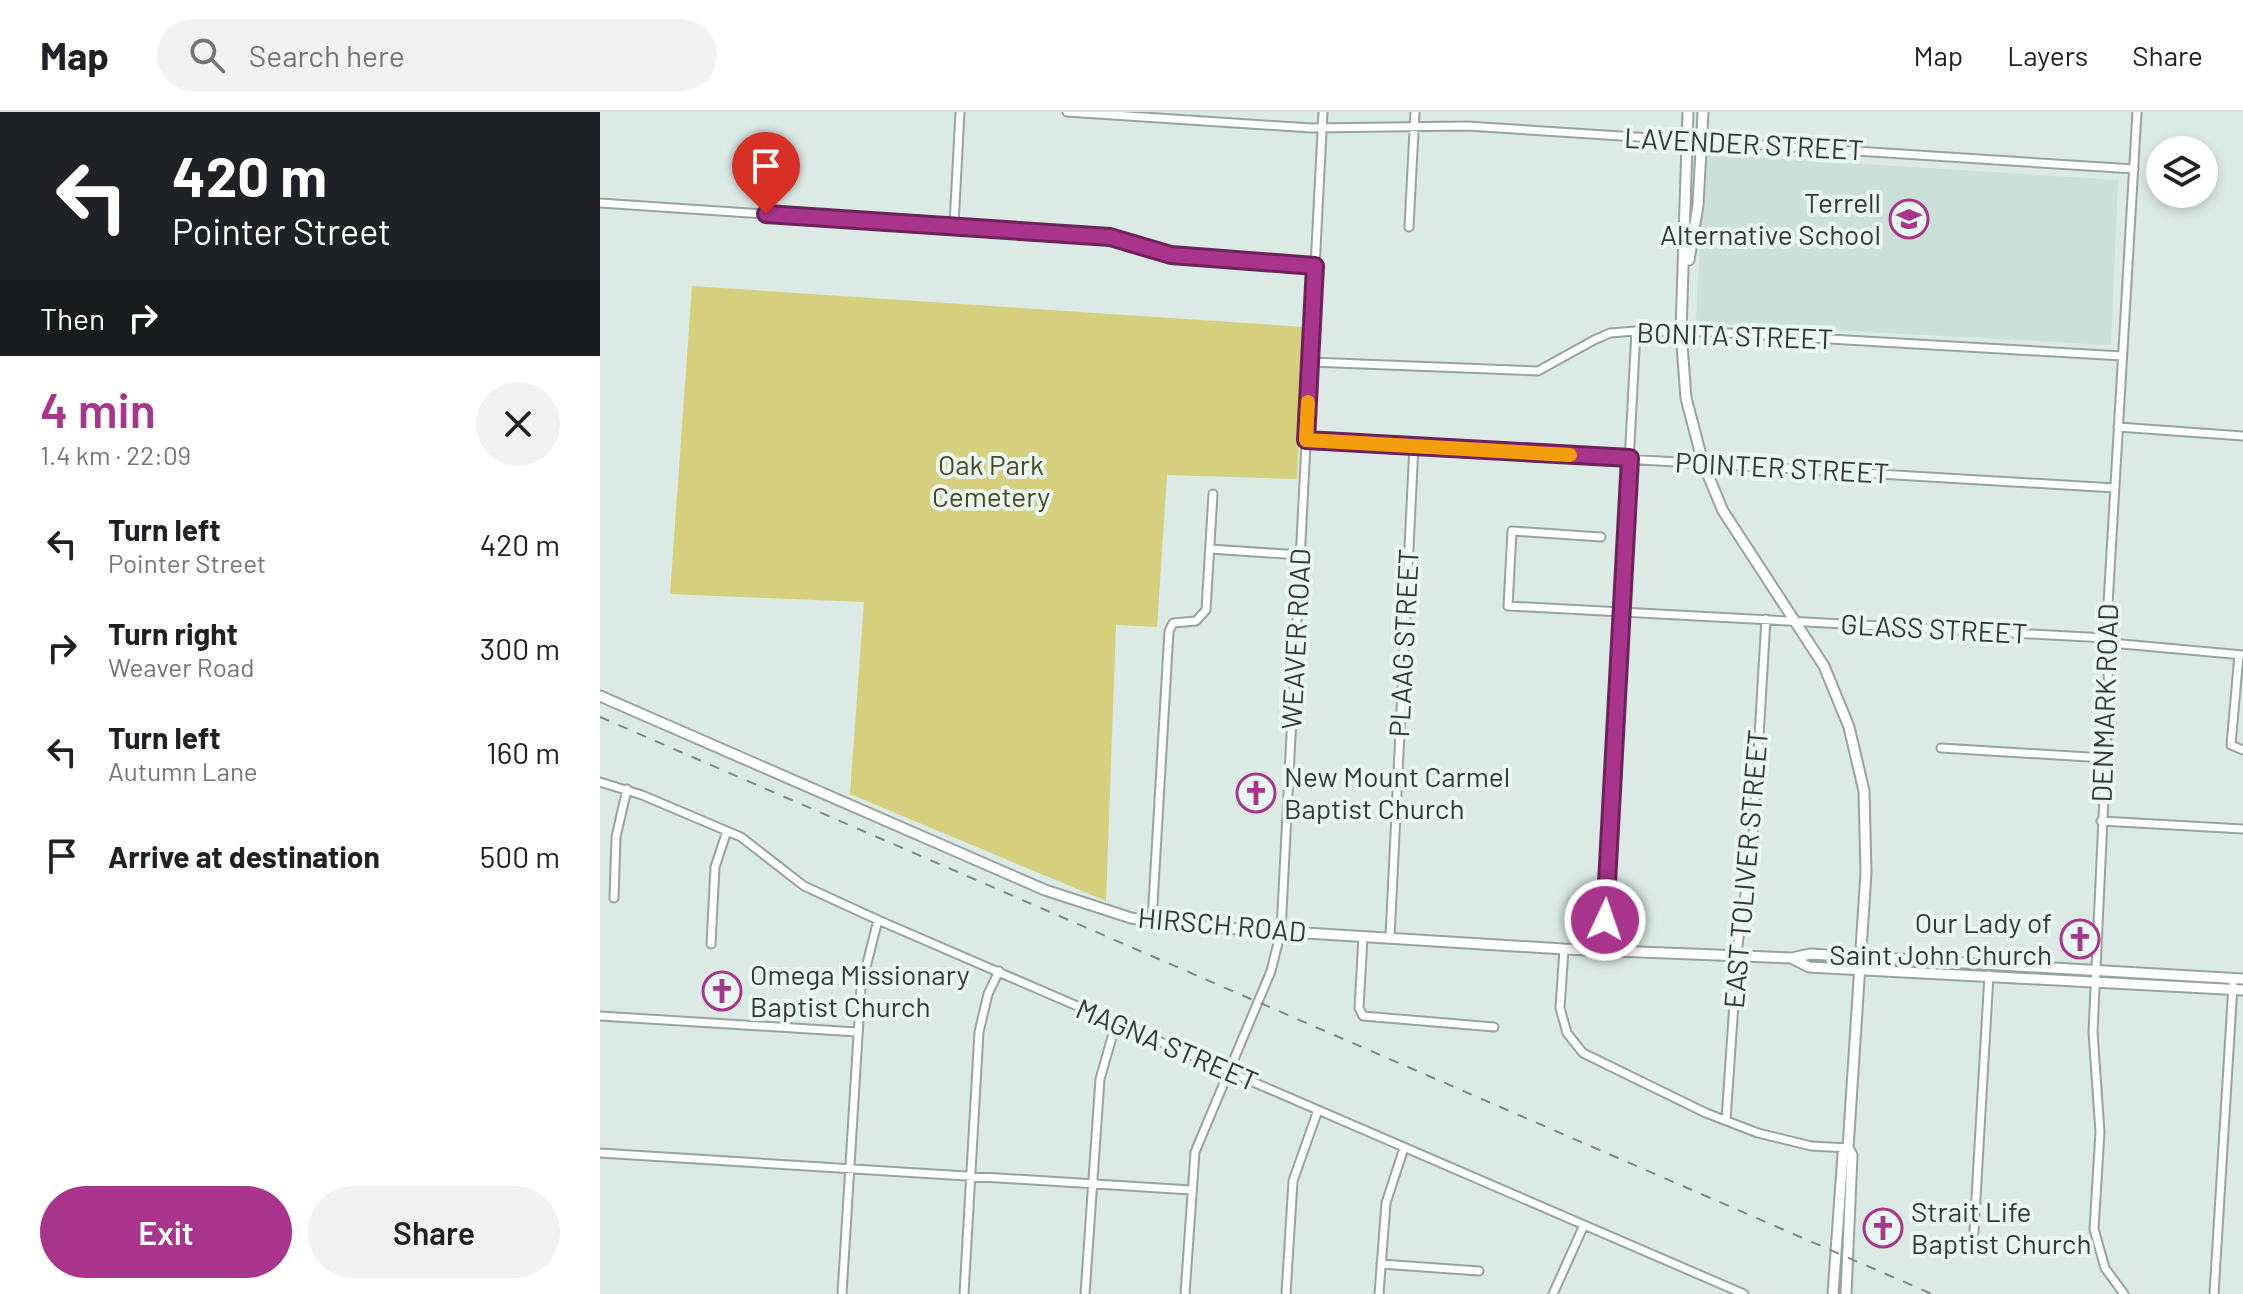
<!DOCTYPE html>
<html lang="en">
<head>
<meta charset="utf-8">
<style>
	:root { --surface:#fff; --page:#f2f2f2; --text:#202124; --muted:#757577; --line:#e0e0e0; --accent:#a9348c }
	body { margin:0; font-family:Barlow,sans-serif; background:var(--page); color:var(--text); height:100vh; display:flex; flex-direction:column; font-size:30px; white-space:nowrap }
	* { box-sizing:border-box; margin:0 }
	p { font-size:26px; color:var(--muted) }
	.icon { flex:none; width:44px; height:44px; fill:none; stroke:currentColor; stroke-width:2; stroke-linecap:round; stroke-linejoin:round }
	.map { position:relative; flex:1; overflow:hidden }
	.side { display:flex; flex-direction:column; background:var(--surface); width:600px }
	.side>* { flex:none }
	.guide { background:#202124; color:#fff; overflow:hidden }
	.fabs { position:absolute; left:1546px; top:24px; display:grid; gap:16px }
	.fabs a { display:grid; place-items:center; width:72px; height:72px; border-radius:50%; background:var(--surface); box-shadow:0 4px 12px #0003; font-size:40px }
	.pin { position:absolute; display:grid; place-items:center; width:68px; height:68px; color:#fff; margin:-82px -34px; border-radius:50% 50% 50% 0; rotate:-45deg; box-shadow:0 0 8px #0007 }
	.pin .icon { rotate:45deg }
	.me { position:absolute; width:88px; margin:-44px; rotate:3deg; stroke-linejoin:round; filter:drop-shadow(0 0 6px #0008) }
	.turn { display:flex; align-items:center; gap:28px; height:168px; padding:0 40px; font-size:36px }
	.turn .icon { width:104px; height:104px; stroke-width:2.5 }
	.turn b { display:block; font-size:56px; line-height:68px }
	.then { display:flex; align-items:center; height:76px; padding:0 40px; background:#0003; gap:16px; font-size:30px }
	.round { display:grid; place-items:center; flex:none; width:84px; height:84px; border-radius:42px; background:var(--page) }
	.summary { display:flex; align-items:center; justify-content:space-between; height:136px; padding:0 40px }
	h1 { font-size:48px; font-weight:600; line-height:60px; color:var(--accent) }
	.action { display:flex; gap:16px; margin-top:auto; padding:16px 40px }
	.action a { flex:1; height:92px; border-radius:48px; background:var(--accent); color:#fff; font-size:32px; font-weight:600; line-height:92px; text-align:center }
	.action a+a { background:var(--page); color:var(--text) }
	ul { padding:0; list-style:none }
	li { display:flex; align-items:center; gap:24px; height:104px; padding:0 40px }
	li div { flex:1 }
	li b { display:block; font-size:30px }
	li em { font-style:normal }
	header { display:flex; align-items:center; gap:48px; box-sizing:border-box; height:112px; padding:0 40px; background:var(--surface); border-bottom:2px solid var(--line) }
	header strong { font-size:38px }
	nav { display:flex; gap:44px; margin-inline-start:auto; font-size:28px }
	.search { width:560px; height:72px; background:var(--page); display:flex; align-items:center; gap:20px; box-sizing:border-box; padding:0 28px; border-radius:44px; color:var(--muted); font-size:30px }
	main { display:flex; flex:1; min-height:0 }
	.map>svg:first-child { display:block }
	.built { fill:#cae0d8 }
	.green { fill:#d5cf7e }
	.lines { fill:none; stroke-linecap:round; stroke-linejoin:round }
	.minor-casing { stroke:#97a39f; stroke-width:11 }
	.major-casing { stroke:#97a39f; stroke-width:13 }
	.minor { stroke:#fff; stroke-width:7 }
	.major { stroke:#fff; stroke-width:9 }
	.rail { stroke:#7e8784; stroke-width:2; stroke-dasharray:10 10; stroke-linecap:butt }
	.route-casing { stroke:#6e225b; stroke-width:20 }
	.route { stroke:#a9348c; stroke-width:14 }
	.slow { stroke:#f59e0b; stroke-width:14 }
	.labels { text-anchor:middle; stroke-width:8; stroke-linejoin:round; paint-order:stroke }
	.street-label { font-size:28px; fill:#343937; stroke:#e9f7f2 }
	.poi-label { font-size:28px; fill:#343937; stroke:#e9f7f2; text-anchor:start }
	.park-label { font-size:28px; fill:#4c491f; stroke:#e9f7f2 }
</style>
</head>
<body>
<header>
<strong>Map</strong>
<div class="search"><svg class="icon" aria-label="search" viewBox="0 0 24 24"><circle cx="10" cy="10" r="6"/><path d="M15 15l6 6"/></svg>Search here</div>
<nav><a>Map</a><a>Layers</a><a>Share</a></nav>
</header>
<main>
<section class="side">
<div class="guide">
<div class="turn"><svg class="icon" aria-label="left" viewBox="0 0 24 24"><path d="M17 20v-9H6M10 6l-5 5 5 5"/></svg><div><b>420 m</b>Pointer Street</div></div>
<div class="then">Then<svg class="icon" aria-label="right" viewBox="0 0 24 24"><path d="M7 20v-9h11M14 6l5 5-5 5"/></svg></div>
</div>
<div class="summary"><div><h1>4 min</h1><p>1.4 km · 22:09</p></div><a class="round"><svg class="icon" aria-label="close" viewBox="0 0 24 24"><path d="M6 6l12 12M18 6L6 18"/></svg></a></div>
<ul>
<li><svg class="icon" aria-label="left" viewBox="0 0 24 24"><path d="M17 20v-9H6M10 6l-5 5 5 5"/></svg><div><b>Turn left</b><p>Pointer Street</p></div><em>420 m</em></li>
<li><svg class="icon" aria-label="right" viewBox="0 0 24 24"><path d="M7 20v-9h11M14 6l5 5-5 5"/></svg><div><b>Turn right</b><p>Weaver Road</p></div><em>300 m</em></li>
<li><svg class="icon" aria-label="left" viewBox="0 0 24 24"><path d="M17 20v-9H6M10 6l-5 5 5 5"/></svg><div><b>Turn left</b><p>Autumn Lane</p></div><em>160 m</em></li>
<li><svg class="icon" aria-label="arrive" viewBox="0 0 24 24"><path d="M6 21V4h12l-3 4 3 4H6"/></svg><div><b>Arrive at destination</b></div><em>500 m</em></li>
</ul>
<div class="action"><a>Exit</a><a>Share</a></div>
</section>
<div class="map">
<svg width="1643" height="1182" viewBox="0 0 1643 1182">
	<rect width="100%" height="100%" fill="#dceae5"/>
	<!-- built -->
	<path class="built" d="M1105,42L1518,68L1511,233L1101,211L1096,208Z"/>
	<!-- green -->
	<path class="green" d="M92,174L704,215L697,367L567,363L557,515L516,513L506,789L250,682L264,490L70,482Z"/>
	<g class="lines">
		<!-- minor casing -->
		<g class="minor-casing">
			<path id="minor" d="M467,0L711,16L867,14L1534,57
				M0,91L510,125L571,143L715,154
				M354,113L360,0
				M809,115L815,0
				M711,250L938,259L994,228L1010,221L1036,219L1110,220L1522,244
				M1518,315L1643,324
				M706,328L1515,376
				M1001,425L912,419L908,494L1506,526L1511,531L1643,543
				M610,437L700,443
				M1639,543L1631,633L1643,638
				M1341,636L1505,646
				M0,670L42,683L141,725L204,774L278,808L1144,1182
				M1501,709L1643,717
				M14,786L16,725L27,677
				M552,809L569,519L573,511L596,509L606,498L613,382
				M763,825L759,896L763,904L894,915
				M790,825L814,333
				M111,832L115,755L127,719
				M964,837L960,896L967,921L983,941L1106,1001L1158,1021L1211,1034L1248,1036
				M1003,838L1036,219
				M0,904L257,920
				M1126,1008L1138,833L1153,724L1166,507
				M0,1041L591,1078
				M1374,1120L1389,863
				M781,1152L879,1159
				M242,1182L261,875L278,808
				M364,1182L379,920L388,882L399,859
				M485,1182L500,967L516,911
				M585,1182L595,1040L671,859L681,819L723,0
				M686,1182L693,1069L718,998
				M779,1182L786,1091L804,1036
				M953,1182L984,1113
				M1524,1182L1505,1156L1494,1117L1500,1020L1493,920L1509,579L1506,526L1537,0
				M1614,1182L1633,873"/>
		</g>
		<!-- major casing -->
		<g class="major-casing">
			<path id="major" d="M1088,0L1081,220L1086,286L1103,351L1123,399L1224,554L1249,615L1264,679L1266,761L1248,1036L1243,1042L1233,1182
				M1089,148L1098,93L1103,0
				M0,584L445,778L531,806L577,813L964,837L1192,846L1210,842L1643,867
				M1193,847L1209,855L1643,878
				M1246,1182L1252,1043L1248,1036"/>
		</g>
		<!-- minor -->
		<use href="#minor" class="minor"/>
		<!-- major -->
		<use href="#major" class="major"/>
		<!-- rail -->
		<path class="rail" d="M0,605L1332,1182"/>
	</g>
	<g class="lines">
		<!-- route casing -->
		<g class="route-casing">
			<path id="route" d="M166,102L510,125L571,143L715,154L706,328L1030,346L1005,808"/>
		</g>
		<!-- route -->
		<use href="#route" class="route"/>
		<!-- slow -->
		<path class="slow" d="M708,290L706,328L970,343"/>
	</g>
	<!-- icons -->
	<defs>
		<g id="school-ring" transform="scale(2)"><circle r="9.5" fill="#e9f7f2" stroke="#a9348c" stroke-width="1.5"/><path d="M0-5L7-2L0 1L-7-2ZM-4 1L0 2.5L4 1V4Q0 6-4 4Z" fill="#a9348c"/></g>
		<g id="church-ring" transform="scale(2)"><circle r="9.5" fill="#e9f7f2" stroke="#a9348c" stroke-width="1.5"/><path d="M-1.2-6h2.4v3.5h3.3v2.4h-3.3V6h-2.4V-.1h-3.3v-2.4h3.3Z" fill="#a9348c"/></g>
	</defs>
	<g fill-rule="evenodd">
		<use href="#school-ring" x="1309" y="107"/>
		<use href="#church-ring" x="656" y="681"/>
		<use href="#church-ring" x="1480" y="827"/>
		<use href="#church-ring" x="122" y="879"/>
		<use href="#church-ring" x="1283" y="1116"/>
	</g>
	<g class="labels">
		<!-- street labels -->
		<g class="street-label">
			<text transform="translate(1144 32) rotate(3)" y="10">LAVENDER STREET</text>
			<text transform="translate(1135 224) rotate(2)" y="10">BONITA STREET</text>
			<text transform="translate(1182 356) rotate(3)" y="10">POINTER STREET</text>
			<text transform="translate(1334 517) rotate(3)" y="10">GLASS STREET</text>
			<text transform="translate(696 527) rotate(-87)" y="10">WEAVER ROAD</text>
			<text transform="translate(804 531) rotate(-87)" y="10">PLAAG STREET</text>
			<text transform="translate(1505 591) rotate(-88)" y="10">DENMARK ROAD</text>
			<text transform="translate(1146 757) rotate(-85)" y="10">EAST TOLIVER STREET</text>
			<text transform="translate(622 813) rotate(5)" y="10">HIRSCH ROAD</text>
			<text transform="translate(567 933) rotate(23)" y="10">MAGNA STREET</text>
		</g>
		<!-- poi labels -->
		<g class="poi-label">
			<text x="1281" y="101" text-anchor="end">Terrell<tspan x="1281" dy="32">Alternative School</tspan></text>
			<text x="684" y="675">New Mount Carmel<tspan x="684" dy="32">Baptist Church</tspan></text>
			<text x="1452" y="821" text-anchor="end">Our Lady of<tspan x="1452" dy="32">Saint John Church</tspan></text>
			<text x="150" y="873">Omega Missionary<tspan x="150" dy="32">Baptist Church</tspan></text>
			<text x="1311" y="1110">Strait Life<tspan x="1311" dy="32">Baptist Church</tspan></text>
		</g>
		<!-- park labels -->
		<g class="park-label">
			<text x="391" y="363">Oak Park<tspan x="391" dy="32">Cemetery</tspan></text>
		</g>
	</g>
</svg>
<div class="fabs">
<a><svg class="icon" aria-label="layers" viewBox="0 0 24 24"><path d="M12 4l9 5-9 5-9-5zM3 14l9 5 9-5"/></svg></a>
</div>
<div class="pin" style="left:166px;top:102px;background:#d93025"><svg class="icon" aria-label="arrive" viewBox="0 0 24 24"><path d="M6 21V4h12l-3 4 3 4H6"/></svg></div>
<svg class="me" style="left:1005px;top:808px" viewBox="-20 -20 40 40"><circle r="17" fill="#a9348c" stroke="#fff" stroke-width="3"/><path d="M0-11L8 9 0 5-8 9z" fill="#fff"/></svg>
</div>
</main>
</body>
</html>
